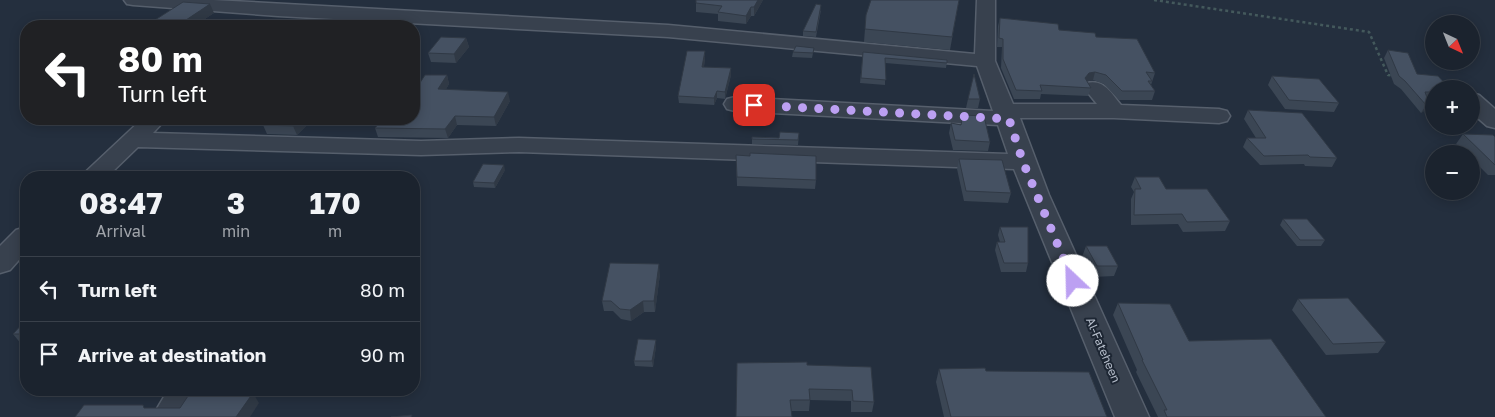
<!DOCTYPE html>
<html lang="en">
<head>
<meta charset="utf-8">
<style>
	:root { --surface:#1b232e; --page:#282f3a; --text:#f1f3f6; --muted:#a0a4aa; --line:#39404a }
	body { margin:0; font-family:"Golos Text",sans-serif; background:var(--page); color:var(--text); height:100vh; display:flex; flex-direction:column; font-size:19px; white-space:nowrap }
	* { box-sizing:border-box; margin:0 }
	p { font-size:16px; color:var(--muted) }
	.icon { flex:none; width:28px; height:28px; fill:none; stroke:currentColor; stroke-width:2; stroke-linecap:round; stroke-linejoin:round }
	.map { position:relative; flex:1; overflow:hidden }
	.drawer { position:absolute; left:20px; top:171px; width:400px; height:225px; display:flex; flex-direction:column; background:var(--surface); border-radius:20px; box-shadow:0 2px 12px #0003,0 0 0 1px var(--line) }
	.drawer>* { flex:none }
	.hud { position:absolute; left:20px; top:20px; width:400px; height:105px; border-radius:20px; box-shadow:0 2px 12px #0003,0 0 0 1px var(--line); background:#202124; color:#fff; overflow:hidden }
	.needle { width:32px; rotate:137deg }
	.tools { position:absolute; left:1425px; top:15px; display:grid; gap:10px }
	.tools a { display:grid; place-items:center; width:55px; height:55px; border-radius:50%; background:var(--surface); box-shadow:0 2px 12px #0003,0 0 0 1px var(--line); font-size:25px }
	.pin { position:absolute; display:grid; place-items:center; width:42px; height:42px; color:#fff; margin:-21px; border-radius:10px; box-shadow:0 2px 8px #0006 }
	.me { position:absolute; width:55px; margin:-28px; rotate:336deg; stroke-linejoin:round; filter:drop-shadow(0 0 4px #0008) }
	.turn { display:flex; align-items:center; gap:18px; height:105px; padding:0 15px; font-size:22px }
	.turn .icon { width:65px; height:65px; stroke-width:2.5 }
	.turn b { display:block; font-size:35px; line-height:42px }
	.eta { display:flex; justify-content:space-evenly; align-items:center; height:85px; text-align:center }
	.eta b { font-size:30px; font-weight:700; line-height:35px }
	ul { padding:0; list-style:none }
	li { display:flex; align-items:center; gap:15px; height:65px; padding:0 15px; border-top:1px solid var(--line) }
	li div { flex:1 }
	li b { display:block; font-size:19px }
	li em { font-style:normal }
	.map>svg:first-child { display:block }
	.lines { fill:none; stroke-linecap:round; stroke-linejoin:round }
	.minor-casing { stroke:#565f6c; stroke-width:3 }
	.path { stroke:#44595c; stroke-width:2.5; stroke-dasharray:3 3; stroke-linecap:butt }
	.minor { fill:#38414e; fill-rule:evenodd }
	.wall { fill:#3b4654 }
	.shaded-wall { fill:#303945 }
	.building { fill:#455162; stroke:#303945 }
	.route { stroke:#bca0f2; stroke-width:9; stroke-dasharray:0 16.2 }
	.labels { text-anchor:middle; stroke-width:4; stroke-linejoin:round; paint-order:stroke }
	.street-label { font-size:12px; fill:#b4bcc9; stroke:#1d2633 }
</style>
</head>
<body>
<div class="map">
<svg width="1495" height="417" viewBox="0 0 1495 417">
	<rect width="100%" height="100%" fill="#242f3e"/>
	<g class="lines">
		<!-- minor casing -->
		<g class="minor-casing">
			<path id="minor" d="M124,0H213L668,25L975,54L977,0H995V61L1013,104H1097L1084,88L1087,83C1104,79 1111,93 1121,105L1219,109L1227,111L1230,116L1227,121L1219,123L1114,118H1020L1049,195L1149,417H1115L1014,169L519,152L421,155L138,147L106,178H79L142,119H166L153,133L421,141L519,138L1008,154L998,125L735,111L727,109L724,104L727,99L735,97L993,111L977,66L668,37L278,16L133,5L127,4Z
				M1471,93L1479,95L1495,109V128L1487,126L1471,112Z
				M26,227V252L10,270L0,273V246L16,230Z
				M168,390H203L187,417H152Z"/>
		</g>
		<!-- path -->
		<path class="path" d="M1154,0L1369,32L1388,75L1395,76
			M1443,84L1464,87"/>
		<!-- minor -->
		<use href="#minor" class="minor"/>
	</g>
	<!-- wall -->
	<path class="wall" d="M696,0H763L754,16H751L746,24L718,21V14L696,12Z
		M959,0L950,50L864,42L866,15Z
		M821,10L816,37L803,36V31Z
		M214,13L194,26H159L155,20Z
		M1000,18L1096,37L1155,73L1151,85L1155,91L1152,100H1119L1104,84L1093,80L1087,81L1091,88L1088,96L1041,94L1040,99H1014L1001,68L1002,47H997L998,26Z
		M466,38L469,47L456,63L431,62L428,53Z
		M1388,50L1434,89V101H1429L1424,111L1421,113L1401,89L1394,84L1384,58Z
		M705,51V58L704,67L731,68V75L725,99L717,98L714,105L679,103L678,96Z
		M793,52L813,53L812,58L792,57Z
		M863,52L947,60L946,68L885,63V85L860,83Z
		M447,75L449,84L446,89L510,101L496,126L457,125L448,138L378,137L375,128L377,125L310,122L297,135L267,134L263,125L269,119H414Z
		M1272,76L1339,103L1334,112L1285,109L1268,85Z
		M968,99H980L978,108H966Z
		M1248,110L1337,158L1332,167L1305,166L1304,164L1260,165L1243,147L1247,138H1256L1244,119Z
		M951,123L990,142L988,151L953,150L949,133Z
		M799,133L798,145L752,144V137L779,138Z
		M1463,134L1495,137V175H1488L1471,158V154H1467L1456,144Z
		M736,155L816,180L815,189L737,186Z
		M959,159L1011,193L1008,203L964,201L957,169Z
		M505,170L495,188L474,187L473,182Z
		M1135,177L1166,189L1230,221L1225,231L1183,232L1178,224L1131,225V199L1134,192L1131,187Z
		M1283,219L1325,240L1321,246H1297L1280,225Z
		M1000,227L1028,263L1026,272H1001L995,250L997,242H1000L998,235Z
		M1086,246L1118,266L1114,276L1093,277L1082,257Z
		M660,274L655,312H644L631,321L621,319L613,311H604L602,301Z
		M1298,299L1386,342L1378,353L1326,355L1292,310Z
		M1118,303L1189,341L1326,417H1158L1136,372L1137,370L1113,315Z
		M26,320V345H22L13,334Z
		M656,346L653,367L635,366L634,361Z
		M807,365L874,402L872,412H851V401L810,400L809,411H791L736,417Z
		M939,369L986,371L1107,417H944L936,382Z"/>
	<!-- shaded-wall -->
	<path class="shaded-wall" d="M758,0H763L754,16V7Z
		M210,4L214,13L194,26H185L183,22Z
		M751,7V16L746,24V16Z
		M466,38L469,47L456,63L454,54Z
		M705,51V58L703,73L702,67Z
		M731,68V75L725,99V92Z
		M1095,72L1093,80L1087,81L1085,78L1089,73Z
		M447,75L449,84L441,98L438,89Z
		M717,91V98L714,105V98Z
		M508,92L510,101L496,126L494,117Z
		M1429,103L1424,111L1421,113L1426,105Z
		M455,116L457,125L448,138L445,129Z
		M300,119H308L310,122L297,135L293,126Z
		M504,165L505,170L495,188L494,183Z
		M659,264L660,274L655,312L654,301Z
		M643,301L644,312L631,321L630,310Z
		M656,340V346L653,367L652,361Z
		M253,393L259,403L250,417H236Z"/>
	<!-- building -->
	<path class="building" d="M696,0H758L754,7H751L746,16L718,12L722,6L696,3Z
		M871,0H959L952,37L865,29L866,15Z
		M183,2L210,4L183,22L155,20Z
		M816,4L821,5L816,32L803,31Z
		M1000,18L1058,24L1059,30L1095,33L1096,37L1137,39L1155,73L1146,72L1152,81H1148L1155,91H1122L1106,75L1095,72L1089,73L1085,78L1091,88L1040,85L1042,91L1016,90L1003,59V39L999,38Z
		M441,37L466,38L454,54L428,53Z
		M796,46L814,48L813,53L793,52Z
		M1388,50L1408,53L1417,74L1438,76L1450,89H1434V92H1425L1429,103L1426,105L1405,81L1399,76Z
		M687,51H705L702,67L731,68L725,92L717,91L714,98L678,96Z
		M863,52L947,60V63L885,58L886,80L861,78Z
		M974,74L980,99H968Z
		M425,75H447L438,89L508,92L494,117L455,116L445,129L375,128L383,119H414V92Z
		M1272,76L1319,79L1339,103L1289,100Z
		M1248,110L1302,113L1337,158L1310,157L1308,155L1264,156L1247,138H1266Z
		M963,115L984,116L990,142L955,140L951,123L961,125Z
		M269,119H300L293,126L263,125Z
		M780,132L799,133L798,140L752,139V137L779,138Z
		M1463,134L1493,135L1495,137V165Z
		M750,153L816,156V180L737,177L736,155L750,156Z
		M959,159L1002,160L1011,193L966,191Z
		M483,164L504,165L494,183L473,182Z
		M1135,177H1159L1166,189H1207L1230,221L1187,222L1182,214L1134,215L1135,189H1141Z
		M1283,219H1307L1325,240H1300Z
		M1000,227H1028V263H1004L997,242H1005Z
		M1086,246H1107L1118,266H1097Z
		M610,263L659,264L654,301H643L630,310L620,309L611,301H602Z
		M1348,298L1386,342L1333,344L1298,299Z
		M1118,303L1170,304L1189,341L1271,339L1326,417H1167L1164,410H1167L1142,360H1143Z
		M26,320V334H13Z
		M638,339L656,340L652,361H634Z
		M807,362V365L871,367L874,402L853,401L852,390L809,389L810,400H790L792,417H736L737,363Z
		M985,368L986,371L1089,372L1107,417H951L939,369Z
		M192,390H214L253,393L236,417H75L84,405H143L144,408H180Z
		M412,415L411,417H391Z"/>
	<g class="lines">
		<!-- route -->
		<path class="route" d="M754,105L1009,119L1023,162L1073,281"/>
	</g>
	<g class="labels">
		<!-- street labels -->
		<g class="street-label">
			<text transform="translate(1103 350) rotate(67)" y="4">Al-Fateheen</text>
		</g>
	</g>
</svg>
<div class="tools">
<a><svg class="needle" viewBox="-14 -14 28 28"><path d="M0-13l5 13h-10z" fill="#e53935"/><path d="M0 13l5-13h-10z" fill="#a0a4aa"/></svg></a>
<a>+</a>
<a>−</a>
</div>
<div class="pin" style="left:754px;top:105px;background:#d93025"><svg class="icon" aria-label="arrive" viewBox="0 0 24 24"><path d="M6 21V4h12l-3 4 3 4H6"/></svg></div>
<svg class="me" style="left:1073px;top:281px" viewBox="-20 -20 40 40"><circle r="19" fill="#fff"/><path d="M0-13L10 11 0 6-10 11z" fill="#bca0f2"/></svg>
<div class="hud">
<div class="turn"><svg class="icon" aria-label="left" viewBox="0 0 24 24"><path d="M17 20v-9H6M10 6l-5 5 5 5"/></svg><div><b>80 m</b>Turn left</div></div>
</div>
<section class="drawer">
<div class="eta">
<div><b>08:47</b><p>Arrival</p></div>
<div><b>3</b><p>min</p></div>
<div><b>170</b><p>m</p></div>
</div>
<ul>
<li><svg class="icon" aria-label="left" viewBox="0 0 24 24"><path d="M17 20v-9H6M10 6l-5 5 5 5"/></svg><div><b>Turn left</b></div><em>80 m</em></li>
<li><svg class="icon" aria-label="arrive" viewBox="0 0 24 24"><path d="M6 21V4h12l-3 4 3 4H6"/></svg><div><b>Arrive at destination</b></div><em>90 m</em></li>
</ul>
</section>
</div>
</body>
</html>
